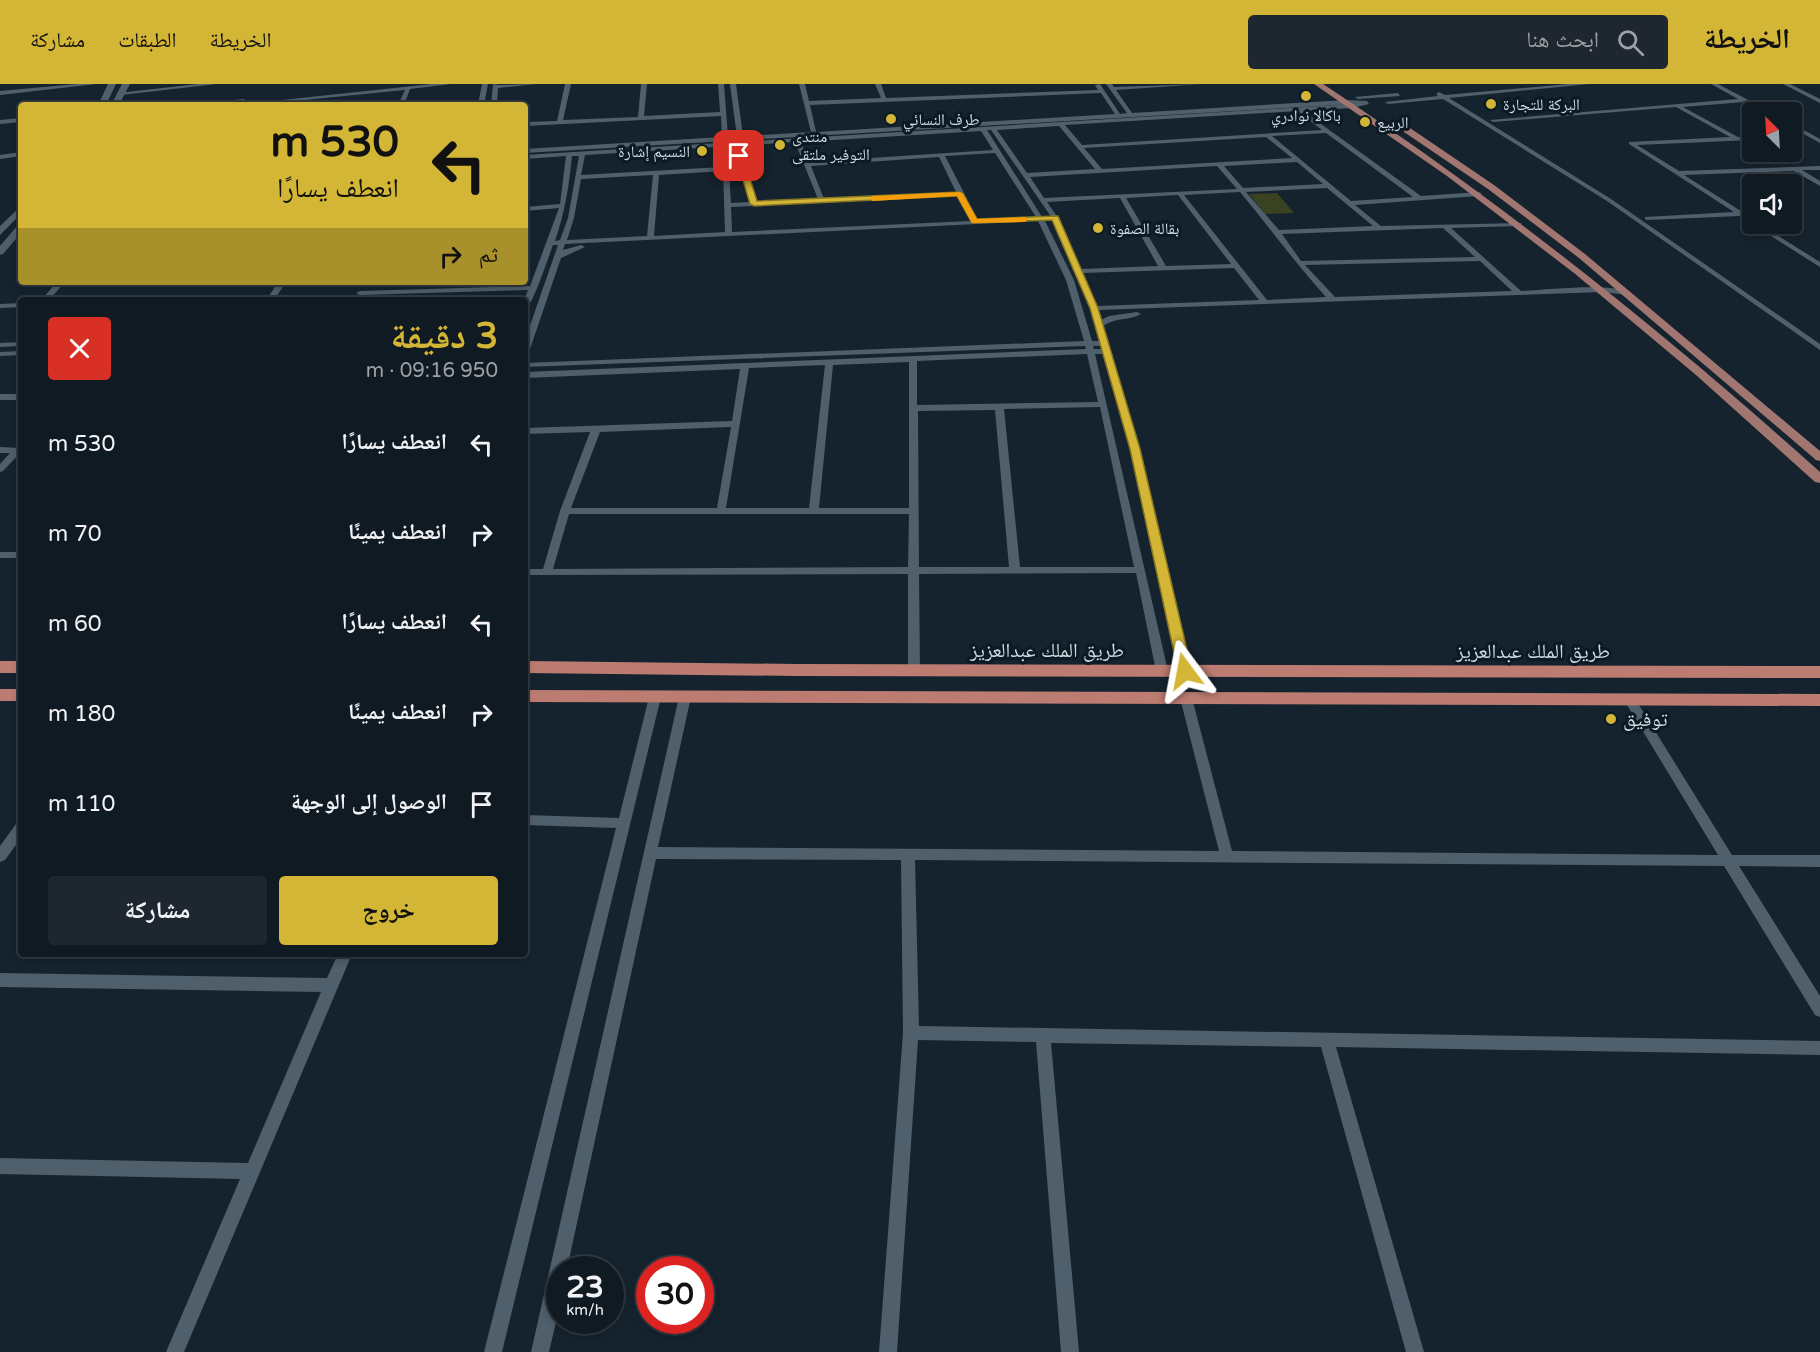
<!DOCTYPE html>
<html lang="ar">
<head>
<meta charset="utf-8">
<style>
	:root { --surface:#101a22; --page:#1e272f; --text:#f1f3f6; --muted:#9ca1a5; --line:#303840; --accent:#d3b635 }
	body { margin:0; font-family:"Varela Round","Noto Naskh Arabic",sans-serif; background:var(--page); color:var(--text); direction:rtl; height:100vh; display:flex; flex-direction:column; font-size:22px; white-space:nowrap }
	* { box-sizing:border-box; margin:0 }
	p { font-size:20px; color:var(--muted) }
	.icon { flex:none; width:33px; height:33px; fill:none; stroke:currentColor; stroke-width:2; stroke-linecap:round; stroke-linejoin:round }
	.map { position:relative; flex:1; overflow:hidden; direction:ltr }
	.sheet { position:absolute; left:18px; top:213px; width:510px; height:660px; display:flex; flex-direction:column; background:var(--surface); border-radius:6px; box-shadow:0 3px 9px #0003,0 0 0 2px var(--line); direction:rtl }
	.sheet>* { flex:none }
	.banner { position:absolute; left:18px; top:18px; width:510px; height:183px; border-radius:6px; box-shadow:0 3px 9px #0003,0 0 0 2px var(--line); direction:rtl; background:#d3b635; color:#111; overflow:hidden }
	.needle { width:39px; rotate:336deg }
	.buttons { position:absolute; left:1742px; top:18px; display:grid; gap:12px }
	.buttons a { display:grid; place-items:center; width:60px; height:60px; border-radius:6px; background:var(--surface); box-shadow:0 3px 9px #0003,0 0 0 2px var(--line); font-size:30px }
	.speed { position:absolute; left:546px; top:1172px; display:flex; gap:12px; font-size:30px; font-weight:700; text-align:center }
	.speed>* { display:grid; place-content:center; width:78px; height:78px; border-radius:50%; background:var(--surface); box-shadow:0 3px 9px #0003,0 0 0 2px var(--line); line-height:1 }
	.speed small { font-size:15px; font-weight:400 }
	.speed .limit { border:9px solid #d22; background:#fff; color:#111 }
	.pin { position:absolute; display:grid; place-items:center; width:51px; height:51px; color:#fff; margin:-26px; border-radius:12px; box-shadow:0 3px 9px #0006 }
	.me { position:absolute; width:66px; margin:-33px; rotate:347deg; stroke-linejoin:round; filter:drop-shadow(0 0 4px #0008) }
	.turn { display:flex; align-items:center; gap:21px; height:126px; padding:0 30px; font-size:27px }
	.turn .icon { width:78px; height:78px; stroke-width:2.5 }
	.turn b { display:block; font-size:42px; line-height:51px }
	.then { display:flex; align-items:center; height:57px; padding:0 30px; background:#0003; gap:12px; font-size:22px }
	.round { display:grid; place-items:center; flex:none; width:63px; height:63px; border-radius:6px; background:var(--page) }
	.overview { display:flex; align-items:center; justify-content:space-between; height:102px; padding:0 30px }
	h1 { font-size:36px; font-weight:700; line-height:45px; color:var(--accent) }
	.button { display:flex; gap:12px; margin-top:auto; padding:12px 30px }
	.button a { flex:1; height:69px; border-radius:6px; background:var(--accent); color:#111; font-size:24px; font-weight:700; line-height:69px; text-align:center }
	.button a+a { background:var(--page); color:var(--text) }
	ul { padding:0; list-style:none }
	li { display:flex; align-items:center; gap:18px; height:90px; padding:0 30px }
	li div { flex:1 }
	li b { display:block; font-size:22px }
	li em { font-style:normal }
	header { display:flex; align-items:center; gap:36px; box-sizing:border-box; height:84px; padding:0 30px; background:var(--accent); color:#111 }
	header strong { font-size:28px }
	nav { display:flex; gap:33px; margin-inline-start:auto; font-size:21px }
	.search { width:420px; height:54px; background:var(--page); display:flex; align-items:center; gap:15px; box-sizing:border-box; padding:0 21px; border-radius:6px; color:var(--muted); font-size:22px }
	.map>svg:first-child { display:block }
	.green { fill:#3a4222 }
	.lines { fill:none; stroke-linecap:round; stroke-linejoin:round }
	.minor { fill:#4f5f6b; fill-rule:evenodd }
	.secondary { fill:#4f5f6b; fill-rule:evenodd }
	.primary { fill:#a17570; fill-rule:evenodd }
	.trunk { fill:#bc7c72; fill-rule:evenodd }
	.route { fill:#d3b635; stroke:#897622; stroke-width:1.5 }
	.slow { fill:#f59e0b }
	.poi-dot { fill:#d3b635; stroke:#0b1a24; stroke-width:2 }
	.labels { text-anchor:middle; stroke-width:6; stroke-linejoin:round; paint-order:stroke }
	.far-poi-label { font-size:16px; fill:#d1dae1; stroke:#0b1a24; text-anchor:start }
	.street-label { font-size:20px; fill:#d1dae1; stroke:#0b1a24 }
	.poi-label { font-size:20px; fill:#d1dae1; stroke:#0b1a24; text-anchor:start }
</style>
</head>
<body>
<header>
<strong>الخريطة</strong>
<div class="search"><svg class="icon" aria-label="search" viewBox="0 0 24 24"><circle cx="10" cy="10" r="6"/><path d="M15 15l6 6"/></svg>ابحث هنا</div>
<nav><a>الخريطة</a><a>الطبقات</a><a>مشاركة</a></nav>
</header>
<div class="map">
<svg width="1820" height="1268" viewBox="0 0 1820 1268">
	<rect width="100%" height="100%" fill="#15232e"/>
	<!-- green -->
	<path class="green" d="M1277,109L1294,129L1265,130L1249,110Z"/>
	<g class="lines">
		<!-- minor -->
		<path class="minor" d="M77,0H96L0,11V7Z
			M198,0H217L121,11L118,9Z
			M432,0H451L410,5L404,21H398L405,6L254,21H235Z
			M482,0H488L484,21H478Z
			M493,0L499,1L537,0L498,4L497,21H491Z
			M565,0H571L563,36L638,33L641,0H647L644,32L720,28L718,0H724L728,53H737L730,0H736L743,52L811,48L799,0H805L809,17L881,14L875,0H881L886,14L1098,6L1095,1L1100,0L1120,30L1127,29L1106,0H1112L1114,3L1203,0L1116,6L1132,29L1346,16L1367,17L1369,20L1352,24L1303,27L1421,112L1479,108L1482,110L1479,112L1355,121L1381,142L1521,139L1522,140L1519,142L1451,144L1521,207C1545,206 1613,198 1632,209L1628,211L1602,208L1098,226L1101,236L1109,232L1137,228L1141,230C1129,237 1116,233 1103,242L1140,365L1191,587L1185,591L1179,587L1130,365L1103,270H1095L1168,587L1166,590H1158L1156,587L1136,489L919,490L920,587L914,591L908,587V490L525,491V485H543L560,427L590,348L525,350V344L732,337L740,285L525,294V288L1086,265L1085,262L525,283V279L1084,257L1066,196L1038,137L565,160L563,166L581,161L585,163L561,174L529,268L525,270V256L558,161H553C548,174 533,221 525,226L524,216L528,206L360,211L356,209L360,207L530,202L559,124L525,127V123L560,120L566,72L525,75V71L1354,20L525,69V65L722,53L721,32L525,42V38L557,37ZM1101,9L1115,30L816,48L810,21ZM1297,27L1322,46L1082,61L1065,41ZM1059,42L1095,85L1027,89L997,46ZM987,46H991L1052,134L1090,224L1100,257H1092L1074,196L1045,137L1048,135L1042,133ZM981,47L993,66L809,78L801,58ZM1326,49L1413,113L1351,117L1272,52ZM1266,53L1292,74L1102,85L1084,64ZM795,58L818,115L757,118L739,62ZM733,62L740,82L581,91L585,71ZM995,69L1036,133L978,136L945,72ZM572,72H579L568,134L560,156L555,157C565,128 569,102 572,72ZM939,73L956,108L824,115L811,82ZM1297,78L1323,100L1243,104L1224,82ZM1217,82L1237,105L1044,114L1030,93ZM741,86L750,118L731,119L729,87ZM723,87L725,148L654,152L659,91ZM653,91L647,152L567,156L574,134L581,95ZM1327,104L1373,142L1279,146L1246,108ZM1240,108C1269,143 1296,180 1326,213L1267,216L1184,111ZM1178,111L1231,180L1166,182L1126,114ZM958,112L971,137L732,148L731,123ZM1120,114L1158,182L1081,185L1058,134L1047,118ZM1443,144L1475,173L1301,177L1282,150ZM1480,177L1512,207L1335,213L1305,181ZM1234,184L1259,216L1097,222L1083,189ZM1093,262H1101L1102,265H1094ZM1087,270L1098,318L917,321V277ZM909,278V424H819L833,281ZM825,281L809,424H726L749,284ZM1100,323L1134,483H1020L1004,325ZM995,326L1009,483H919L918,327ZM731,343L717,424H571L600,348ZM569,430H909L908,483L553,485Z
			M1568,0H1589L1449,14L1611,115L1820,260V266L1607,117L1443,15L1388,20L1385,18L1438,12L1436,10L1439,8L1445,11Z
			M1711,0H1718L1771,28H1765L1744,18L1683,23L1738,53L1752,52V56L1637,61L1679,87L1820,82V86H1802L1820,97V102L1794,87L1684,91L1752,134V139L1740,132L1647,136L1645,135V133L1734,128L1629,60V58L1730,53L1676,23L1493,38L1490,36L1738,15Z
			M1783,0H1790L1820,15V19Z
			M1398,9L1400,12L1358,15L1355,13Z
			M244,15L246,18L203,21L206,19Z
			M21,34V38L0,40V36Z
			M1791,39L1820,55V59L1791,43Z
			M21,68V72L0,75V71Z
			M1752,140H1759L1820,178V183Z
			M57,198H65L49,216H41Z
			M278,198H286L274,216H213L217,214L269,212Z
			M21,219V223L0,224V220Z
			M21,258V262L0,263V259Z
			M21,267V271L0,272V268Z
			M0,310H21V316H0Z
			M0,363L21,364V368L3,387L0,388V380L10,369H0Z
			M0,468H21V474H0Z
			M655,609L661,613L502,1268H484L616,744L525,741V731L619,734L649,613Z
			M685,609L691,613L658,763L1219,767L1180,614L1186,610L1192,614L1232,767L1718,771L1624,616L1630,612L1634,613L1732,771H1820V783L1739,782L1820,912V933L1815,931L1724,782L915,776L919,942L1820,957V971L1336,963L1424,1268H1406L1321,963L1051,959L1079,1268H1061L1036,958L918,956L897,1268H879L903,949L901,776L656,775L567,1185H560V1221L549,1268H531L679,613Z
			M21,739V754L5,776L0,778V762L16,740Z
			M338,870H352L184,1268H166L240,1095L0,1090V1074L248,1079L321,908L0,903V889L327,894Z"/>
		<!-- secondary -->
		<path class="secondary" d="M108,0H116L106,21H98Z
			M122,0H130L119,21H111Z
			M21,122V130L0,151V142Z
			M21,140V149L3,170L0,171V162L18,141Z"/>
		<!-- primary -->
		<path class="primary" d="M1314,0H1323C1499,116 1663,247 1820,388V399L1815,398L1696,291L1574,189L1447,92Z
			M1404,44H1410L1494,101L1585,170L1820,367V377L1816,376L1579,174L1488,105L1404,48Z"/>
		<!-- trunk -->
		<path class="trunk" d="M0,577H21V589H0Z
			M525,577L796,580L1820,582V594L796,592L525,589Z
			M0,605H21V617H0Z
			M525,606L1820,610V622L525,618Z"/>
	</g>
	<!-- route -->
	<path class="route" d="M739,70L743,72L757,117L960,108L963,110L977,135L1058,132L1098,224L1140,365L1192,587L1190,590H1180L1178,587L1130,365L1090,224L1052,136L972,139L957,112L754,122L750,120L736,72Z"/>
	<!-- slow -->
	<path class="slow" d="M960,108L963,110L977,135L1025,133L1028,135L1025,138L972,139L957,112L873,117L869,115L873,112Z"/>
	<!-- markers -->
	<g class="poi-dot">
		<circle cx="1306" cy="12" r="6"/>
		<circle cx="1491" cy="20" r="6"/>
		<circle cx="891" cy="35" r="6"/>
		<circle cx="1365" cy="38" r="6"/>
		<circle cx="780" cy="61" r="6"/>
		<circle cx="702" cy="67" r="6"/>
		<circle cx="1098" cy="144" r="6"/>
		<circle cx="1611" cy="635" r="6"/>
	</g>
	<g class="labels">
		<!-- far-poi labels -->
		<g class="far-poi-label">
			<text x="1503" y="26">البركة للتجارة</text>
			<text x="1306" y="37" text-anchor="middle">باكالا نوادري</text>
			<text x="903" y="41">طرف النسائي</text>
			<text x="1377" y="44">الربيع</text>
			<text x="792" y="58">منتدى<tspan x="792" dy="18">التوفير ملتقى</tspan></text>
			<text x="690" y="73" text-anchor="end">النسيم إشارة</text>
			<text x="1110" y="150">بقالة الصفوة</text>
		</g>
		<!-- street labels -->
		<g class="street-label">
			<text x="1047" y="573">طريق الملك عبدالعزيز</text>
			<text x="1533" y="574">طريق الملك عبدالعزيز</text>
		</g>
		<!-- poi labels -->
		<g class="poi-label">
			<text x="1623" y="642">توفيق</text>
		</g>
	</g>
</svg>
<div class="buttons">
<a><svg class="needle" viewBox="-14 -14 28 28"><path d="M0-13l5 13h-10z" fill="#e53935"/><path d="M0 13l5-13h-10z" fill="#9ca1a5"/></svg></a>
<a><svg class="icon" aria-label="sound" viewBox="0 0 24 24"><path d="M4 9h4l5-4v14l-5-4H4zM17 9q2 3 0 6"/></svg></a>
</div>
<div class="speed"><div>23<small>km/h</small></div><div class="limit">30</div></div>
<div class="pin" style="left:739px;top:72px;background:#d93025"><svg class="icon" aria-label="arrive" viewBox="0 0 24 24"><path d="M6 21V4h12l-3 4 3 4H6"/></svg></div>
<svg class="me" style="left:1185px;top:587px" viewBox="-20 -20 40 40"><path d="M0-17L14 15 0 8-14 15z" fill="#d3b635" stroke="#fff" stroke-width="4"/></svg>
<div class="banner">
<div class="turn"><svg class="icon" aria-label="left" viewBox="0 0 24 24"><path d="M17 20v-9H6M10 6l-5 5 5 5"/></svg><div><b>530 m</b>انعطف يسارًا</div></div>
<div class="then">ثم<svg class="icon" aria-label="right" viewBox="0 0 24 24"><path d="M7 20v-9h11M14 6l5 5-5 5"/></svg></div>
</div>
<section class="sheet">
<div class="overview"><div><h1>3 دقيقة</h1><p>950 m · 09:16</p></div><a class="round" style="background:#d93025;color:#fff"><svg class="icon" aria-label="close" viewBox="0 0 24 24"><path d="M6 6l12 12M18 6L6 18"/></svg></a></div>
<ul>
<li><svg class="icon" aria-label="left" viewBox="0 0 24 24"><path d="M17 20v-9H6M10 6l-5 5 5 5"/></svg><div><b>انعطف يسارًا</b></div><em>530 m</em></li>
<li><svg class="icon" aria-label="right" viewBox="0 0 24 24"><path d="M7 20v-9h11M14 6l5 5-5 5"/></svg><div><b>انعطف يمينًا</b></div><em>70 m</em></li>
<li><svg class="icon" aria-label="left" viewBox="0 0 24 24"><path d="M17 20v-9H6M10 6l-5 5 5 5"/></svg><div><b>انعطف يسارًا</b></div><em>60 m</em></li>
<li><svg class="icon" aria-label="right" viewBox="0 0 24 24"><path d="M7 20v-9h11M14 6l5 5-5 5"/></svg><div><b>انعطف يمينًا</b></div><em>180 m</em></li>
<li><svg class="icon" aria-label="arrive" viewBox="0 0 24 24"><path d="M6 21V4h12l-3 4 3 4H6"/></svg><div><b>الوصول إلى الوجهة</b></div><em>110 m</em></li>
</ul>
<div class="button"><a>خروج</a><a>مشاركة</a></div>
</section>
</div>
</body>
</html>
